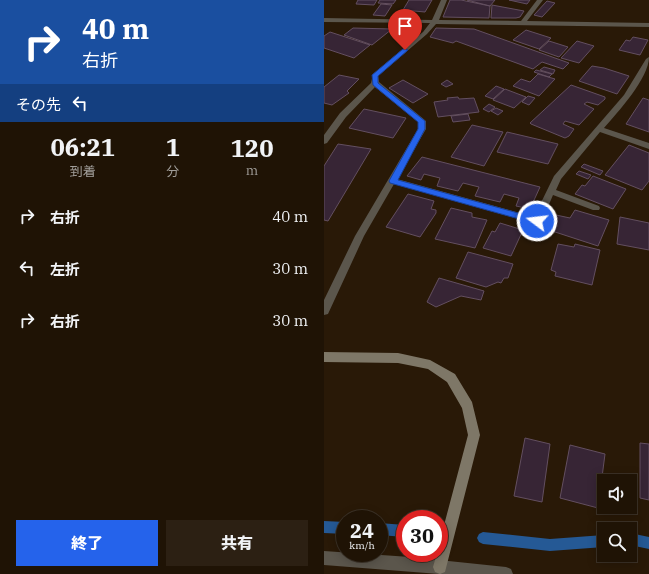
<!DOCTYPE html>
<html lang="ja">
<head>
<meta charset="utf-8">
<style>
	:root { --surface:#1f1305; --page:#2c2013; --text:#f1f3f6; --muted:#a19e9a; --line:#3c3227; --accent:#2563eb }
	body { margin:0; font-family:"IBM Plex Serif","Noto Sans JP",serif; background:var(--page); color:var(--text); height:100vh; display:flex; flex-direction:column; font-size:15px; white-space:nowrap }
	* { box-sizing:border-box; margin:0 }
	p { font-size:13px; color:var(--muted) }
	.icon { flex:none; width:22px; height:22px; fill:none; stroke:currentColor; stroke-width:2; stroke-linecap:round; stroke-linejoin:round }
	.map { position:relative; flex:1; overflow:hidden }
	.details { display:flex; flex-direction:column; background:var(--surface); width:324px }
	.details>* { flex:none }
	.hud { background:#1a4fa0; color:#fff; overflow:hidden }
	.fabs { position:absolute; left:273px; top:474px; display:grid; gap:8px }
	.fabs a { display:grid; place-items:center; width:40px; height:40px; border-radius:0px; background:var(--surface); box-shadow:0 2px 10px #0003,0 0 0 1px var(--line); font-size:20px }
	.speed { position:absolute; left:12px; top:510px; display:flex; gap:8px; font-size:20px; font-weight:700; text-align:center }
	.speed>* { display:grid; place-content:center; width:52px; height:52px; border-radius:50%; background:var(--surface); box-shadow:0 2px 10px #0003,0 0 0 1px var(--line); line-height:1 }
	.speed small { font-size:10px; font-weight:400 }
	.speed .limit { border:6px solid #d22; background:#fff; color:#111 }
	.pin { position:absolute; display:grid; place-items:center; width:34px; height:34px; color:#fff; margin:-41px -17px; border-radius:50% 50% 50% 0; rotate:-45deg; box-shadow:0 0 4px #0007 }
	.pin .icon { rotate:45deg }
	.me { position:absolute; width:44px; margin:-22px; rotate:285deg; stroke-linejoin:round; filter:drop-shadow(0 0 3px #0008) }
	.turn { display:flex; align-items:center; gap:14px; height:84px; padding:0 16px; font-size:18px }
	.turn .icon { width:52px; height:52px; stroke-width:2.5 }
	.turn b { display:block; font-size:28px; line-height:34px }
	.then { display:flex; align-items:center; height:38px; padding:0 16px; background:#0003; gap:8px; font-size:15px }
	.eta { display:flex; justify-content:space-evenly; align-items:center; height:68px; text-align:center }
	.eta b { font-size:24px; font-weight:800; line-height:28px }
	.primary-button { display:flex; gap:8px; margin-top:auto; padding:8px 16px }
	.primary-button a { flex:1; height:46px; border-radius:0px; background:var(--accent); color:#fff; font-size:16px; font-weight:800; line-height:46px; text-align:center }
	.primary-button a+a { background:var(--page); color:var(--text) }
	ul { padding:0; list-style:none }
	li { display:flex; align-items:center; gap:12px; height:52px; padding:0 16px }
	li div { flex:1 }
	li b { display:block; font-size:15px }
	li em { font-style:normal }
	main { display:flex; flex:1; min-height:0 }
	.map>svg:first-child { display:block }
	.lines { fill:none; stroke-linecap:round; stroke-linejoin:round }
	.stream { fill:#255995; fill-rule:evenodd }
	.building { fill:#372535; stroke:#634f60 }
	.street { fill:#5b564c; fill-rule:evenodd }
	.secondary { fill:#7e7767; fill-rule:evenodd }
	.route { fill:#2563eb; stroke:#184099 }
</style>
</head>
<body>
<main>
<section class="details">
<div class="hud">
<div class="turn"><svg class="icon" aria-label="right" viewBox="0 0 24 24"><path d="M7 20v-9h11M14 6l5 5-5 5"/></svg><div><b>40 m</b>右折</div></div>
<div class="then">その先<svg class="icon" aria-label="left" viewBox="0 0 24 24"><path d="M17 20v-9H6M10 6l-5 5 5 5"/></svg></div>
</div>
<div class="eta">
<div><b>06:21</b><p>到着</p></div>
<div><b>1</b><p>分</p></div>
<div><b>120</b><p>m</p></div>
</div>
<ul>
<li><svg class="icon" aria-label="right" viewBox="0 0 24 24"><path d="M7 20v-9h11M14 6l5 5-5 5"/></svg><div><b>右折</b></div><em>40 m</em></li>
<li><svg class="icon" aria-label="left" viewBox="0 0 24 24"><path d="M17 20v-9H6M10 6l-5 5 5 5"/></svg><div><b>左折</b></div><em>30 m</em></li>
<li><svg class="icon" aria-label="right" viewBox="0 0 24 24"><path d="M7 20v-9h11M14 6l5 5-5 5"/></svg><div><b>右折</b></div><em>30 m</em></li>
</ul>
<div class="primary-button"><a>終了</a><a>共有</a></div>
</section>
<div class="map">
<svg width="325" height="574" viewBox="0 0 325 574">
	<rect width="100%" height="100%" fill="#291907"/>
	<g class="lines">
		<!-- stream -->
		<path class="stream" d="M0,521L21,522V534L0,533Z
			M55,523L81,525V537L55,535Z
			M159,532L226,539L280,535V547L226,551L159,544L155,542L153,538L155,534Z
			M306,533L325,537V549L306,545Z"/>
	</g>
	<!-- building -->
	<path class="building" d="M34,0H53L50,5L32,4Z
		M56,0H72L69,4L54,3Z
		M85,0H108L101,12L79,10Z
		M126,0H137L166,6L165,18L119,17Z
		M143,0H171L166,6Z
		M185,0H206L203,4Z
		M223,1L231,3L218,17L210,15Z
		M57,4L68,5L61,16L49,15Z
		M168,5L200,11L196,17L192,18H167Z
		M29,28L68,29L48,45L20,35Z
		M112,28L150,29L245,63L239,69L218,62L209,69L132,41L129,43L106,37Z
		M202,30L227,38L215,49L189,40Z
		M6,32L46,45L30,58L0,48V36Z
		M309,37L324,40L316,55L295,50L302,40L306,41Z
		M225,41L244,47L235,57L215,50Z
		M253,41L270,46L255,63L237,58Z
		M268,66L280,68L305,76L293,94L255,81Z
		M220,67L231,70L229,74L216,70Z
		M212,70L228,74L225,77L210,72Z
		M214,74L231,79L215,96L189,86L197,79L206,82Z
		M15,75L35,79L23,91L25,93L8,105L0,103V87Z
		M79,80L104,94L89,103L65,88Z
		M123,80L129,84L122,87L117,84Z
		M247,85L281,97V99L274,105L263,102L260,104L270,109L255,125L241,121L239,124L250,129L245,136L241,138L207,124L206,123Z
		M172,86L180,89L169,99L161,96Z
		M181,89L202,97L190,108L169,100Z
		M204,96L211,98L205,105L198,102Z
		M134,97L135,99L150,98L155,112L114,117L110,102L124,100L123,98Z
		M319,98L325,100V132L302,124Z
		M165,104L171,107L165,112L159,109Z
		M172,108L179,111L174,115L167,111Z
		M40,109L82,118L69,138L25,128Z
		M144,114L146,120L129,122L127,116Z
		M148,125L179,132L160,166L127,157Z
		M183,132L234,144L224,164L173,152Z
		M14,144L47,149L4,221L0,220V166Z
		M305,145L325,153V181L318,190L281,175Z
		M98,157L216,187L206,209L192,206L195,198L180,194L176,202L151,196L155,187L139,183L134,191L113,186L116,178L100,174L97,180L83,176Z
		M260,164L279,171L276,175L257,167Z
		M255,171L267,175L264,179L252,174Z
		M269,176L302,189L289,209L251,194L258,185L261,186Z
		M84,194L110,201L107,209L112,210V213L96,237L62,227Z
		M127,208L148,213V217L163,220L151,248L111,239Z
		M251,210L285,220L274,246L225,230L232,215L246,218Z
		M296,217L325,223V250L293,244Z
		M176,223L199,230L187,256L159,248L168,231L171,232Z
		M234,244L250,247L251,244L276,250L268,285L231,276L232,272L227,270Z
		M144,252L189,264L184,278H180L177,283L174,282L162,287L132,278Z
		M115,278L160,291L157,300L137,296L112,307L103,302Z
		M201,438L226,444L218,502L190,496Z
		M316,443L325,444V500L316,498Z
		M246,445L281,454L274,508L236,498Z"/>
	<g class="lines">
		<!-- street -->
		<path class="street" d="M117,0H123L115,20L197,21L213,0H219L203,21L325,23V27L112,24L103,34L54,76L55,82L102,121V129L73,179L210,217L230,176L300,95L322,59L325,57C325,78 294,112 280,128L325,143V149L276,132L237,179L232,190L275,206L276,208L275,210H269L229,195L218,221L213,224L70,184L40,236L4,314L0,315V300L31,236L94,129V122L51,87L22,117L3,143L0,144V135L16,113L47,83L49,74L99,32L106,23L0,22V18L108,20Z
			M0,551L86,557L182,567L187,569L189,574H115L0,565Z"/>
		<!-- secondary -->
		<path class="secondary" d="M0,352L74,353L106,360L131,374L148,402L156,435L121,572L116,574L111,572L109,567L113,553H115V544L144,435L138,408L123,382L104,369L74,363L0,362Z"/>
	</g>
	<!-- route -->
	<path class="route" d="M79,49L84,50L54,76V83L101,121V129L74,180L216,219L217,221L216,223L213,224L66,183L65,181L94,129V122L49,85L48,75Z"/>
</svg>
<div class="fabs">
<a><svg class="icon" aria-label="sound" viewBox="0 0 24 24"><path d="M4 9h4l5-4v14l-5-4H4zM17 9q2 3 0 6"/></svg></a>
<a><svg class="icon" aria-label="search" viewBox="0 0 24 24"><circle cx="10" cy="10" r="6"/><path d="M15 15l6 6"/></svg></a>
</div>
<div class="speed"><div>24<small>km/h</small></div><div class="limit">30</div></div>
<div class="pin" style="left:81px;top:50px;background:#d93025"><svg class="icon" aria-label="arrive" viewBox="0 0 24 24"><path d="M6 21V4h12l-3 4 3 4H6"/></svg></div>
<svg class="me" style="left:213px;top:221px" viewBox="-20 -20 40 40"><circle r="17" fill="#2563eb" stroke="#fff" stroke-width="3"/><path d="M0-11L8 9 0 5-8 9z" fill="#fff"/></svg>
</div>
</main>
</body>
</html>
